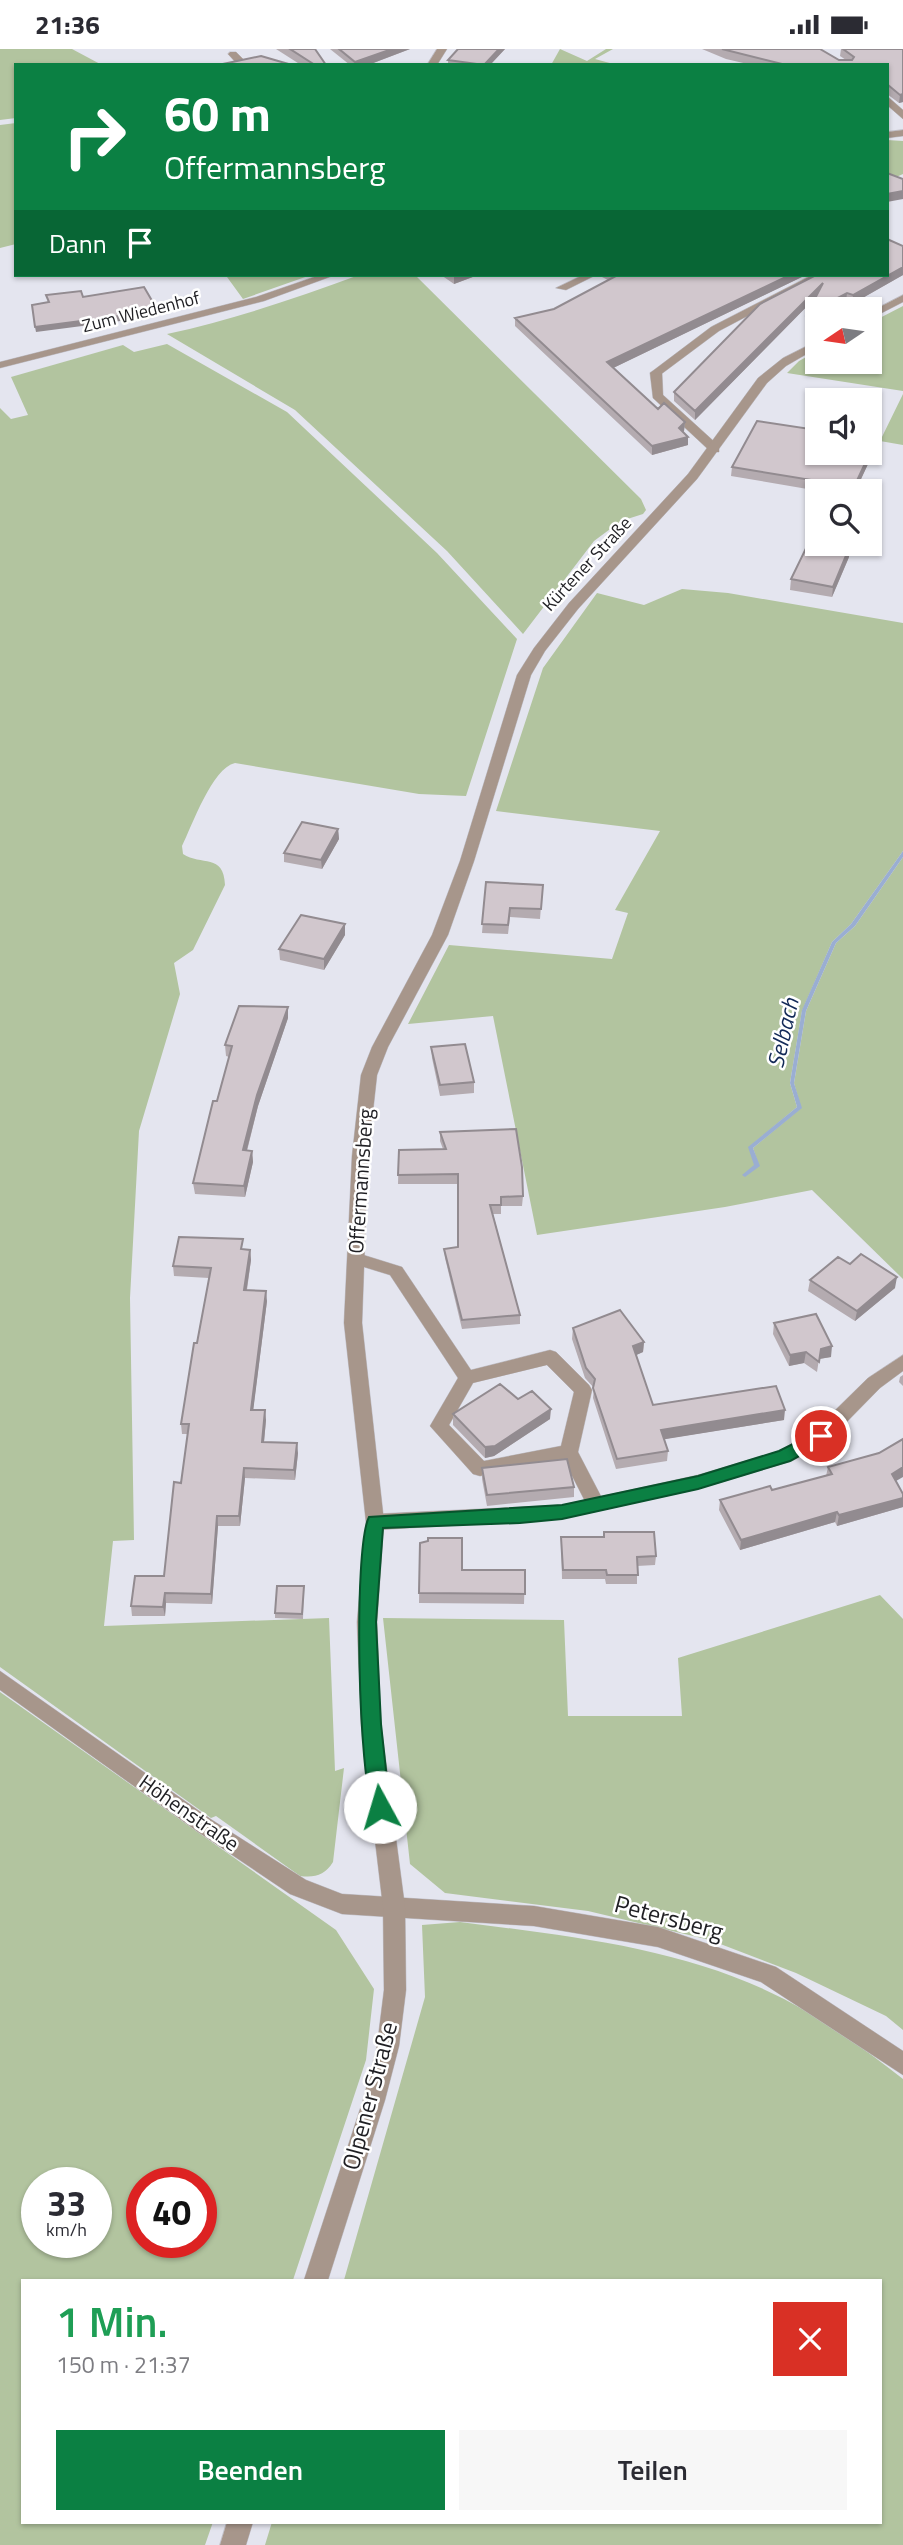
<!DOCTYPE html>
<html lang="de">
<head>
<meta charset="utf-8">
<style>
	:root { --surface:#fff; --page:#f7f7f7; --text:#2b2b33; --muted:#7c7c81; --accent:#0b8043 }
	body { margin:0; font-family:"Titillium Web",sans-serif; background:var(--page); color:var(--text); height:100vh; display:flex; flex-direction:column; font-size:26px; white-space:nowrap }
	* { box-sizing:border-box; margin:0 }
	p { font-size:23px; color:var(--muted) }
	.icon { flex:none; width:38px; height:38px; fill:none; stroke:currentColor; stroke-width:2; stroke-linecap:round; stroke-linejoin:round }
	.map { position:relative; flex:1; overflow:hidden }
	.sheet { position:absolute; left:21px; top:2230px; width:861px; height:245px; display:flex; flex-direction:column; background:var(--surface); border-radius:0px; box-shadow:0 2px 5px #0004 }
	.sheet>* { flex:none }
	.hud { position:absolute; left:14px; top:14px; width:875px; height:214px; border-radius:0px; box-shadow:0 2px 5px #0004; background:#0b8043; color:#fff; overflow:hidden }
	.needle { width:46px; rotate:257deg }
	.buttons { position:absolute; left:805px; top:248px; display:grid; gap:14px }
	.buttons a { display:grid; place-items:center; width:77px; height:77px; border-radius:0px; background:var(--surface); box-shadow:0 2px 5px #0004; font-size:35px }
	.speed { position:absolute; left:21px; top:2118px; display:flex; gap:14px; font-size:35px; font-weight:700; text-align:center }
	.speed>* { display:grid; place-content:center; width:91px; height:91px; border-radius:50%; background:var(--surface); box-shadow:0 2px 5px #0004; line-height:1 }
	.speed small { font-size:18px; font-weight:400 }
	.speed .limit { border:10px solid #d22; background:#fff; color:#111 }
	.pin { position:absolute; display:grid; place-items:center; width:60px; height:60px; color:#fff; margin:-30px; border:4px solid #fff; border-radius:50%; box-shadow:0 2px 7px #0007 }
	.me { position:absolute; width:77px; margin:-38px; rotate:354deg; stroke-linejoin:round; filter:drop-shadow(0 0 5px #0008) }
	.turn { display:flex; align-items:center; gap:24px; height:147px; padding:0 35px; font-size:32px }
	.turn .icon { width:91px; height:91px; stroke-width:2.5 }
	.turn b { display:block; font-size:49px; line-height:60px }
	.then { display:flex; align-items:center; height:66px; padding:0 35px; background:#0003; gap:14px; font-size:26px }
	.round { display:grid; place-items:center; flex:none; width:74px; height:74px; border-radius:0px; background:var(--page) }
	.overview { display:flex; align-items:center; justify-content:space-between; height:119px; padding:0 35px }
	h1 { font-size:42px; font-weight:600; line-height:52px; color:#1e9e55 }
	.cta { display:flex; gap:14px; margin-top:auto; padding:14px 35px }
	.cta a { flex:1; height:80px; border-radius:0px; background:var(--accent); color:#fff; font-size:28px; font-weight:600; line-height:80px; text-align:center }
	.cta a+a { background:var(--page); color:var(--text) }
	.status { display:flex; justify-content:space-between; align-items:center; height:49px; padding:0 35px; background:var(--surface); direction:ltr }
	.status svg { height:19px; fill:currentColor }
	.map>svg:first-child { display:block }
	.green { fill:#b2c49f; fill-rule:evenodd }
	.water { fill:#9aaed2 }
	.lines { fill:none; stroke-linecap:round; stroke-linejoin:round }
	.service-casing { stroke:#c1c1ca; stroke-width:1 }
	.minor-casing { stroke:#c1c1ca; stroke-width:1 }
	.tertiary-casing { stroke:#c1c1ca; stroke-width:1 }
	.service { fill:#a7968b; fill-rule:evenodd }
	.minor { fill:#a7968b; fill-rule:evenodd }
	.tertiary { fill:#a7968b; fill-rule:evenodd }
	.wall { fill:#b4abb0 }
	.shaded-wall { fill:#928b90 }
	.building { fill:#d1c7cd; stroke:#928b90; stroke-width:2 }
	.route { fill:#0b8043; stroke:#07532c; stroke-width:2 }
	.labels { text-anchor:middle; stroke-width:5; stroke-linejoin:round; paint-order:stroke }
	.far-street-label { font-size:18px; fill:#1f1f23; stroke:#fff }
	.street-label { font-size:21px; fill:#1f1f23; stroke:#fff }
	.water-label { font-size:23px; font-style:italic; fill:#122957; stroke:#fff }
	.near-street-label { font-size:24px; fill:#1f1f23; stroke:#fff }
</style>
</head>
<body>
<div class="status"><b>21:36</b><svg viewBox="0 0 49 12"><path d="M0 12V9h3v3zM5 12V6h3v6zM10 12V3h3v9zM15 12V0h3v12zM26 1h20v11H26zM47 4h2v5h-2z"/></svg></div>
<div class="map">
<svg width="903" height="2496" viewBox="0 0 903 2496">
	<rect width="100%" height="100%" fill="#e4e5ef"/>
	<!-- green -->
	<path class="green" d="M0,0H72L102,16H16V69L0,71Z
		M560,0L587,12L606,0H613L595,10L617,16H551Z
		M16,74V195L0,199V76Z
		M887,91L903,92V125L894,129L887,126Z
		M209,226H311L243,250L227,228Z
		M359,226H415L641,450L646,461L643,465L621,472L594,492L523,585L447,502L295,361L167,285C233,271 296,249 359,226Z
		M903,257V342L787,324L799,312L817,302V313H870V274Z
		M167,295L287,363L437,504L517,590L466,747L419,745L235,714C212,719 192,777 182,797L183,805C201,817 224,804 225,836L193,901L174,914L180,945L139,1082L130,1249L134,1491L113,1492L104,1577L329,1569L335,1722L344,1719L333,1813C325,1826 315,1829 300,1827L216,1767L211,1769L0,1618V359L11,370L28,366L11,328L123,296L134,303Z
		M903,345V396L880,392Z
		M682,540L728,544L903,574V802L851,875L832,893L802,962L790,1034L797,1058L749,1098L759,1117L753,1099L801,1059L794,1034L806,962L836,894L855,877L903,808V1230L812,1141L725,1158L537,1186L493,967L408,975L449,896L612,910L628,864L615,861L660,782L496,762L543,619L597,544L644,556Z
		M880,1546L903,1570V1981L886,1967L796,1924L710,1891L588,1862L445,1844L410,1815L383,1569L564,1571L568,1667H682L678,1609Z
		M0,1643L336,1881L374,1940L366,2011L293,2231H23V2473H213L205,2496H0ZM37,2133H96V2193H37ZM142,2133H201V2193H142Z
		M460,1873C569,1887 685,1899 784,1950C826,1972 866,2001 903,2030V2496H265L272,2473H880V2231H344L425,1948L422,1876Z"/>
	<!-- water -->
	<path class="water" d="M903,802V808L855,877L836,894L806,962L794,1034L802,1059L753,1099L760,1117L745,1128L742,1126L754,1116L748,1098L797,1058L790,1034L802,961L832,893L851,875Z"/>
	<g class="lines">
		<!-- service casing -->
		<g class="service-casing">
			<path id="service" d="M656,321L662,324L663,346L719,397V403H711L653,349L650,324Z
				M357,1204L402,1218L471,1321L550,1301L556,1303L589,1336L592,1341L578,1403L605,1455L603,1460L596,1462L589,1460L564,1411L480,1427L473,1425L430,1377L458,1329L390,1226L351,1214L348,1210ZM547,1316L574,1343L561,1397L484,1412L449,1376L473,1334Z"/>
		</g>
		<!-- minor casing -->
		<g class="minor-casing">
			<path id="minor" d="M437,0H447L437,16H427Z
				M230,3H236L249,16H238L228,5Z
				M903,81V87L887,89V83Z
				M320,226H335L264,252L0,319V313L256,248Z
				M583,226H596L566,241L556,239Z
				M812,226H825L719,282L660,326L650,324L711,278Z
				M903,1306V1322L880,1339L828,1392L792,1412L698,1440L562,1470L375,1481L368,1478L366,1473L368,1468L375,1465L562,1456L698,1426L779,1402L814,1382L868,1329Z
				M0,1622L212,1771L306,1831L342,1845L534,1857L658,1878L776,1918L903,2002V2026L761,1933L658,1898L534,1877L342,1865L290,1845L198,1783L0,1641Z"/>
		</g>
		<!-- tertiary casing -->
		<g class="tertiary-casing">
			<path id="tertiary" d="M887,47L903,61V70L887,56Z
				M903,246V253L870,270V263Z
				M817,292V299L786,317L767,334L697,430L578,560L545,602L531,626L474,812L448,886L388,998L377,1026L368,1107L362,1274L384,1473L377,1573L381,1675L405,1858L406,1941L399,1997L385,2051L328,2231H304L363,2051L377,1997L384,1941L383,1858L361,1675L357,1573L366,1473L344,1274L352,1107L361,1026L372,998L432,886L460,812L517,626L534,599L569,554L688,425L758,329L783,309Z
				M227,2473H253L246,2496H220Z"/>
		</g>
		<!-- service -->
		<use href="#service" class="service"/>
		<!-- minor -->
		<use href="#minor" class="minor"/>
		<!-- tertiary -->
		<use href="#tertiary" class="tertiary"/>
	</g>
	<!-- wall -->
	<path class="wall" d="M276,0H315L326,16H301Z
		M330,0H410L368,16H350Z
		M458,0H505L490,16H448V11Z
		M702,0H820L839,11H846L840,7L841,0H903V53L899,54L887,45V16H752L726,10Z
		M903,197V226L852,255L846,253L807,273V265L815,249L695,371L674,352V343L816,226Z
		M441,226H478L454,235Z
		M598,226H806L613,319L658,360L685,373L684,382L683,383L688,396L652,406L515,277V269L554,260L608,231Z
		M817,404L869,406L868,415L855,443H825L731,427L732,418Z
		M849,508L832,548L790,541L791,530Z
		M338,780L339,790L322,820L284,813V804Z
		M486,833L542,845L540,870L510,868L508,885L482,884Z
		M345,875V886L324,921L280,911L279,900Z
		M288,969L258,1057L247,1102H252L253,1113L245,1148L195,1145L193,1134L229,1008L226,1007L225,996Z
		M431,998L474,1033V1044L440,1047L432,1009Z
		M440,1083L523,1147L522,1157H501V1165H493L520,1266V1275L462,1280L445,1209L444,1200L458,1198V1135H398L399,1101L443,1100L440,1092Z
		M244,1200L250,1201L251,1211L247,1241L267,1252L253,1361L266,1371L264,1393L298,1404L295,1431L245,1429L240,1477H218L212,1555L166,1554L165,1567H132L131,1557L164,1527L181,1434L188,1385H182L181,1375L209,1229L174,1227L173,1217Z
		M850,1215L895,1239L855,1272L808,1242L810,1231Z
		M774,1274L831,1308L819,1310L817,1323L804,1314L789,1317L773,1285Z
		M573,1279L644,1293L643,1303L636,1306L653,1356L784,1371L664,1390L668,1402L667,1412L616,1420L593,1349L594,1339L585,1329L572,1290Z
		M903,1326V1337L899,1333L900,1328Z
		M518,1350L550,1370L494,1407L485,1409L453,1376V1365Z
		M828,1418L895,1432L903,1458L837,1477L835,1473L740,1501L719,1461L720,1451L772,1441L826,1427Z
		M482,1419L574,1438V1448L487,1457L482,1430Z
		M561,1488L656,1507L655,1516L637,1517V1535H606L605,1530H562Z
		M420,1494L462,1521H525L524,1555L419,1554Z
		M304,1537L303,1570L275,1569V1564Z"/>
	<!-- shaded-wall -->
	<path class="shaded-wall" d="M392,0H410L368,16H355V13Z
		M499,0H505L490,16H484Z
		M903,45V53L899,54L900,46Z
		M903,142V150L887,153V145Z
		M903,218V226L852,255L853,246Z
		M454,226H478L454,235Z
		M790,226H806L607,322V313Z
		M823,234L822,242L695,371V362Z
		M847,244L846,253L831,261H817V268L807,273V265Z
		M158,262L159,267L36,283L35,278Z
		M685,373L684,382L678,388L679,379Z
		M688,388V396L652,406V397Z
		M869,406L868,415L855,443H853L854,438Z
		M850,497L849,508L832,548L833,538Z
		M338,780L339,790L322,820L321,811Z
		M345,875V886L324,921V910Z
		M288,958V969L258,1057L244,1112L243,1101L257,1046Z
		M252,1102L253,1113L245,1148L244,1137Z
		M250,1201L251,1211L245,1251L244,1241Z
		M897,1228L895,1239L855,1272L857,1262Z
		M266,1242L267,1252L252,1371L251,1361Z
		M644,1293L643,1303L632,1308L633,1297Z
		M832,1297L831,1308L819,1310L821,1300Z
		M806,1303L804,1314L789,1317L790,1306Z
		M551,1360L550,1370L494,1407L485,1409V1398Z
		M265,1361L266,1371L263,1403L262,1393Z
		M785,1361L784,1371L660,1391L661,1381Z
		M297,1394L298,1404L295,1431L294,1421Z
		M903,1418V1428L889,1436L892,1425Z
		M244,1419L245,1429L240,1477L239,1467Z
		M903,1449V1458L837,1477L839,1466Z
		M837,1463L835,1473L740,1501L741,1491Z
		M217,1467L218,1477L212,1555L211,1545Z
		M165,1544L166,1554L165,1567L163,1558Z"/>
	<!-- building -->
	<path class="building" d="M290,0H315L326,16H315Z
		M339,0H392L355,13Z
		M458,0H499L484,16L448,11Z
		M722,0H820L839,11H852L854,8L843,0H903V45L900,46L888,36L887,39V16H786Z
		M261,7L292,16H218Z
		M887,124L903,130V142L887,145Z
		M887,190L903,197V218L853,246L847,244L807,265L823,234L695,362L674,343L760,255L816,226H887Z
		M615,226H790L607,313L658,360L664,354L685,373L679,379L688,388L652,397L515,269L554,260L616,227Z
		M144,238L158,262L35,278L32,256L49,253L46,246L81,242L83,248Z
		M757,372L817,381V404H858L869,406L854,438L732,418Z
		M810,491L817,492V495H837L850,497L833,538L791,530Z
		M302,773L338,780L321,811L284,804Z
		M486,833L543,836L541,860L510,859L508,876L482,875Z
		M301,866L345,875L324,910L279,900Z
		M239,957L288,958L257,1046L243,1101L252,1102L244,1137L193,1134L213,1052H217L232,997L225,996Z
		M465,995L474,1033L440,1036L431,998Z
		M516,1080L522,1118L523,1147L501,1148V1156H490L520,1266L462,1271L444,1200L458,1198V1125L398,1126L399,1101L446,1100L440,1083Z
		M179,1188L243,1190L241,1200L250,1201L244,1241L266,1242L251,1361H265L262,1393L297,1394L294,1421L244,1419L239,1467H217L211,1545L165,1544L163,1558L131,1557L135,1527H164L174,1433L181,1434L189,1375H181L194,1294H197L211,1219L173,1217Z
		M861,1205L897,1228L857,1262L810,1231L838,1208L850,1215Z
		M620,1261L644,1293L633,1297L653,1356L776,1337L785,1361L661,1381L668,1402L617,1410L593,1339L595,1330L586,1319L573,1279Z
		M816,1265L832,1297L821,1300L819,1313L806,1303L790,1306L774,1274Z
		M500,1335L518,1350L532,1342L551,1360L495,1397L485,1398L453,1365Z
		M903,1390V1418L892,1425L903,1445V1449L839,1466L837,1463L741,1491L720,1451L770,1437L772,1441L832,1425L828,1418L879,1404Z
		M567,1410L574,1438L487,1446L482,1419Z
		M604,1483H654L656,1507L637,1508L638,1526H607L606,1521H563L561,1488H604Z
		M428,1489H462V1521H525V1545L419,1544L420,1494L428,1492Z
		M277,1537H304L302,1565L275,1564Z"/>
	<!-- route -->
	<path class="route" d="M821,1381L826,1383L829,1387L826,1392L790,1412L698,1440L562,1470L520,1474L383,1479L376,1573L381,1675L390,1758L387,1764L380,1766L374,1764C358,1731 353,1499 369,1468L562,1456L698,1427L779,1402Z"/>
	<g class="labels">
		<!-- far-street labels -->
		<g class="far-street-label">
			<text transform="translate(141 263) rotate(-14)" y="6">Zum Wiedenhof</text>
			<text transform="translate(587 515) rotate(-47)" y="6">Kürtener Straße</text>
		</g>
		<!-- street labels -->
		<g class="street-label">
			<text transform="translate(361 1132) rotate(-86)" y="7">Offermannsberg</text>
			<text transform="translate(189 1764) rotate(35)" y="7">Höhenstraße</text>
		</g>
		<!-- water labels -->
		<g class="water-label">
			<text transform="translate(783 984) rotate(-77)" y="8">Selbach</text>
		</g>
		<!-- near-street labels -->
		<g class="near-street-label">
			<text transform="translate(669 1869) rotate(15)" y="8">Petersberg</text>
			<text transform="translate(370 2047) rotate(-75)" y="8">Olpener Straße</text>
		</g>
	</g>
</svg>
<div class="buttons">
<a><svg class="needle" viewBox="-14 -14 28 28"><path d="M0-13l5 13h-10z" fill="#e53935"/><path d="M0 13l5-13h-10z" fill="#7c7c81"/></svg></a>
<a><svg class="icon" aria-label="sound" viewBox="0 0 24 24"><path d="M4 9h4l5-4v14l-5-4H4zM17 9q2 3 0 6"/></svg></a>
<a><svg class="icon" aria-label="search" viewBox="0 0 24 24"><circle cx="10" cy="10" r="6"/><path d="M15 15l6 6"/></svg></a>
</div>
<div class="speed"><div>33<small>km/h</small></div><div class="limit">40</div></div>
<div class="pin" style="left:821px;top:1387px;background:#d93025"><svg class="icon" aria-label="arrive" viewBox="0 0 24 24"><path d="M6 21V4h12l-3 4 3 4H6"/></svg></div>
<svg class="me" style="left:380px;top:1758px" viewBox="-20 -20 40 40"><circle r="19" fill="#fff"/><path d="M0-13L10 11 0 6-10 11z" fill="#0b8043"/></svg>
<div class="hud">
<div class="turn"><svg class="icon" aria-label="right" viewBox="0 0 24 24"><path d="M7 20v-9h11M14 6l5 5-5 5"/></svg><div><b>60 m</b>Offermannsberg</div></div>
<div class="then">Dann<svg class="icon" aria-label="arrive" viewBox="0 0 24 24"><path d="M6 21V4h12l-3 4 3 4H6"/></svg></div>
</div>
<section class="sheet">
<div class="overview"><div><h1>1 Min.</h1><p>150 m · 21:37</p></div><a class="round" style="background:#d93025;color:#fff"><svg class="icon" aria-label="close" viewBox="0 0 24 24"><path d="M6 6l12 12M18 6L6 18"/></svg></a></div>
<div class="cta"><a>Beenden</a><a>Teilen</a></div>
</section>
</div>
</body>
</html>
